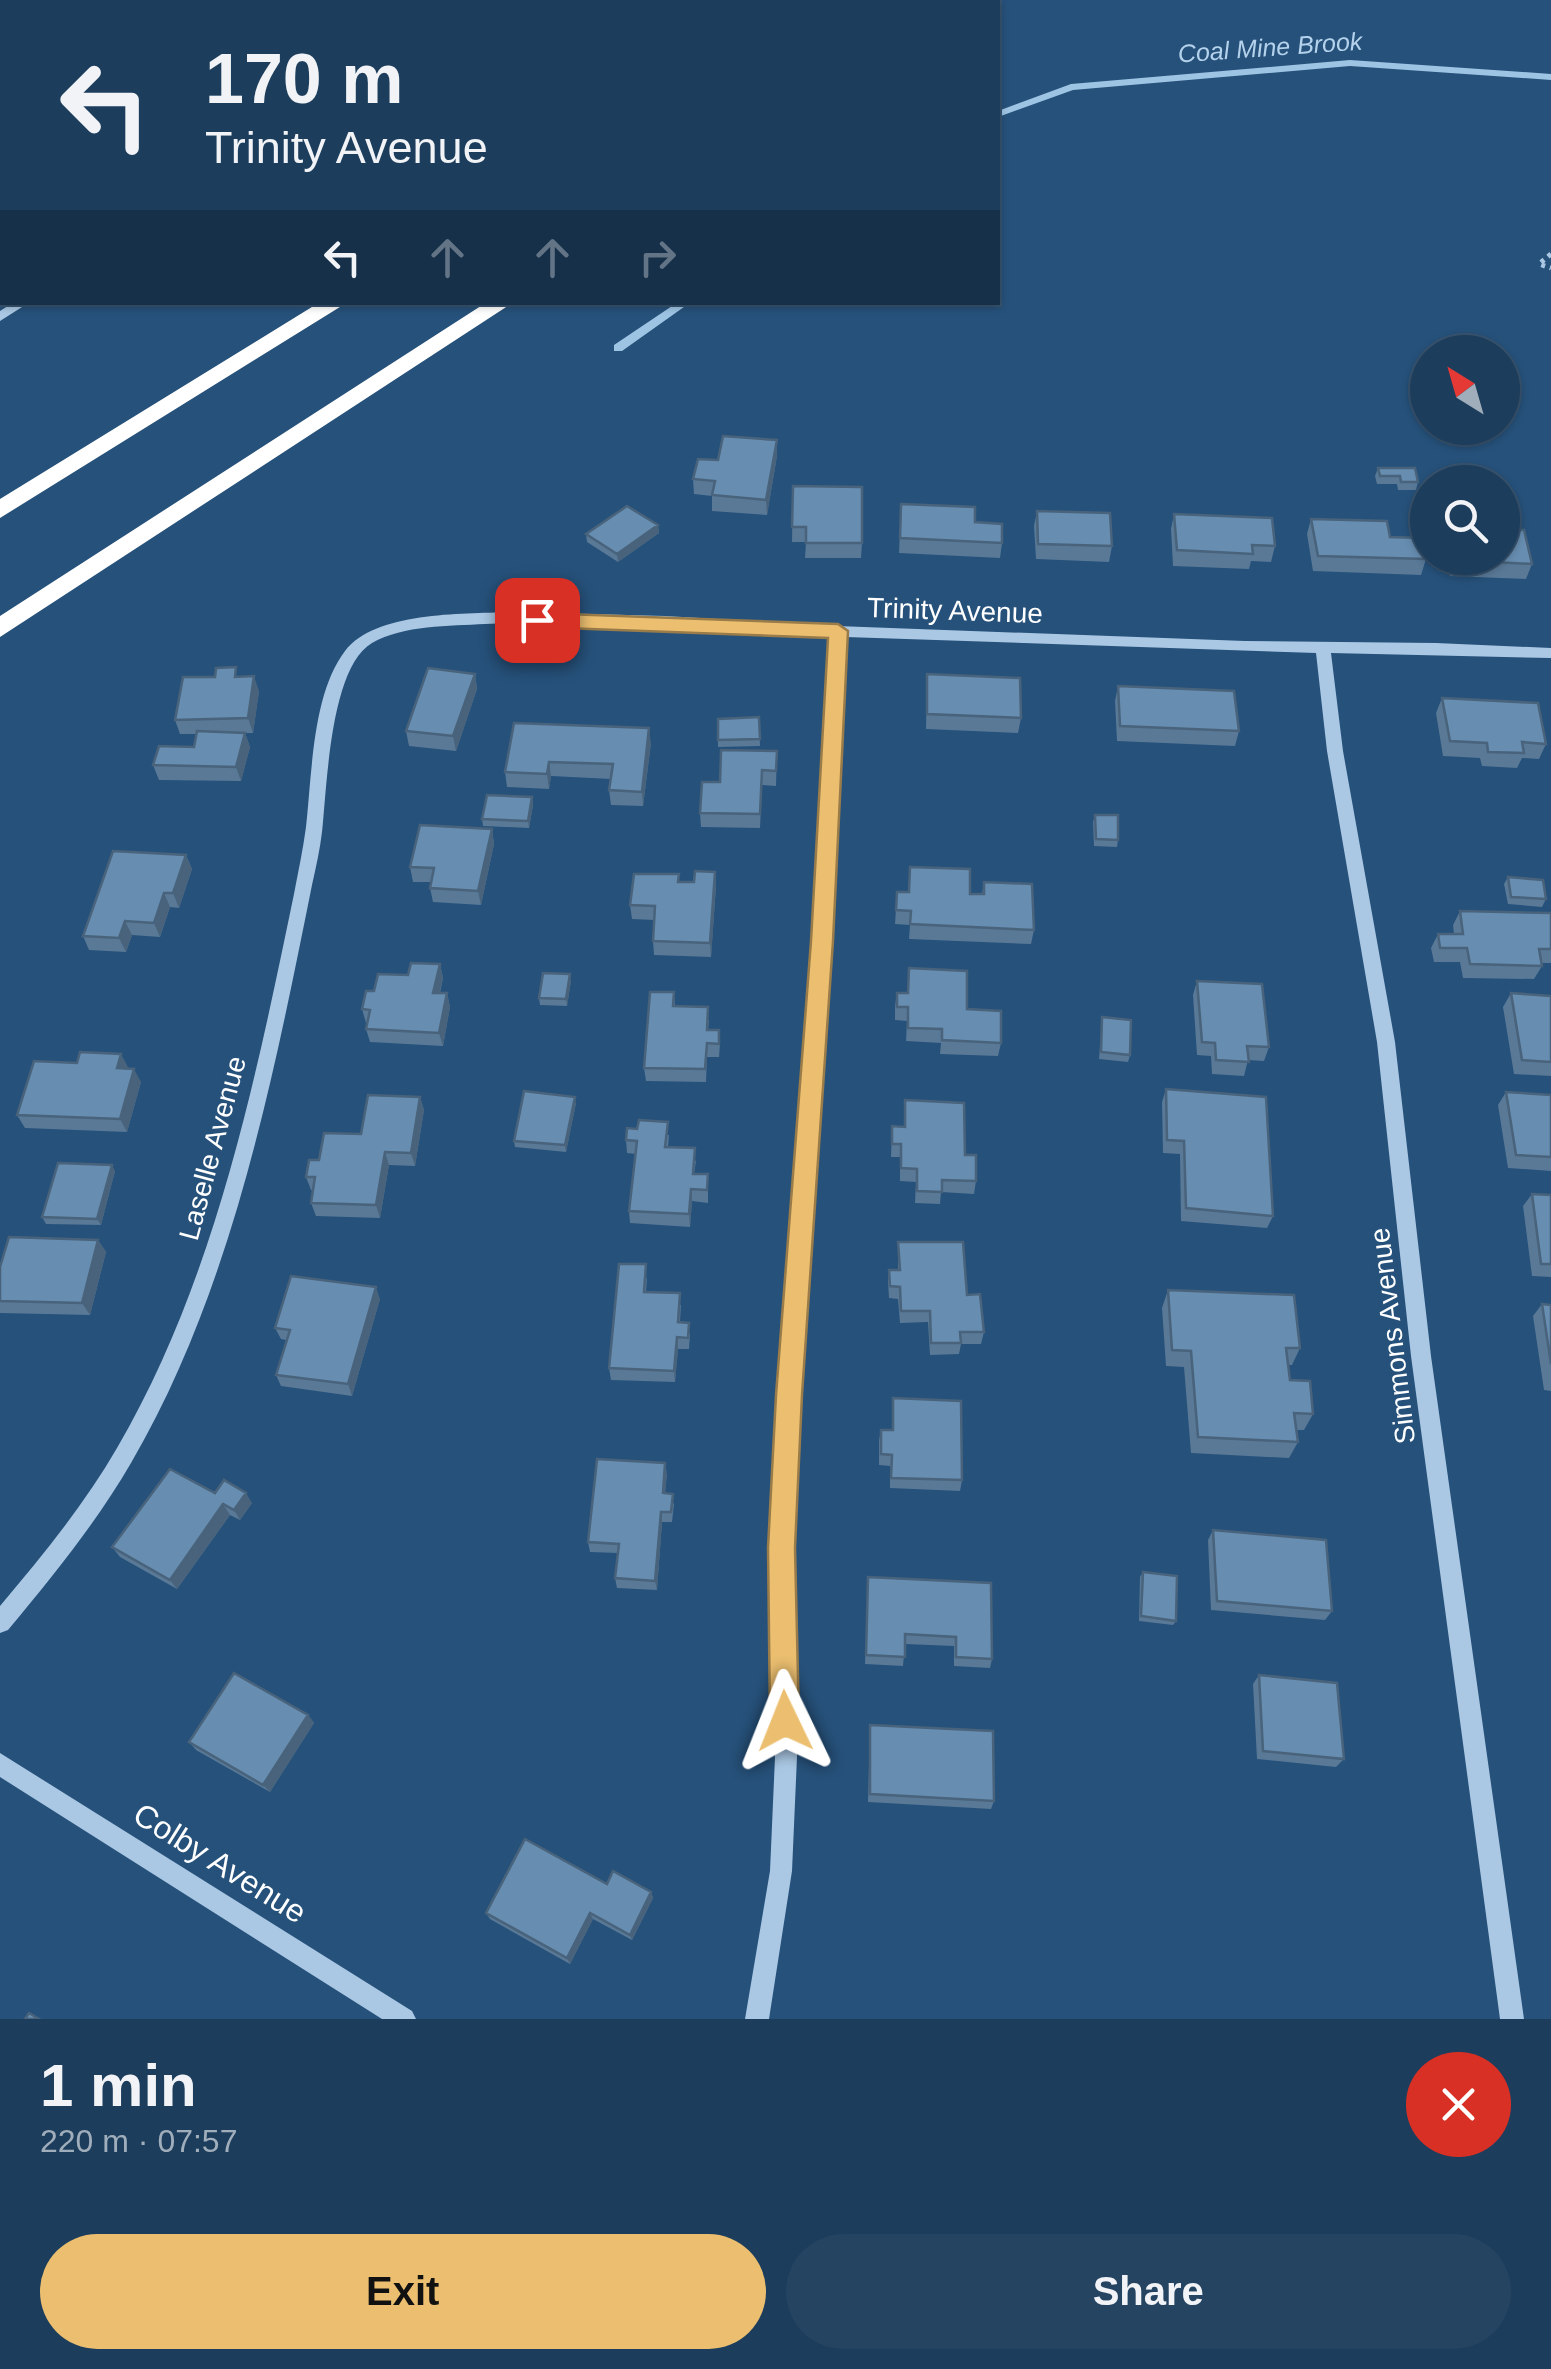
<!DOCTYPE html>
<html lang="en">
<head>
<meta charset="utf-8">
<style>
	:root { --surface:#1c3d5c; --page:#254462; --text:#f1f3f6; --muted:#a0aebb; --line:#3a5672; --accent:#ecbf70 }
	body { margin:0; font-family:Helvetica,sans-serif; background:var(--page); color:var(--text); height:100vh; display:flex; flex-direction:column; font-size:38px; white-space:nowrap }
	* { box-sizing:border-box; margin:0 }
	p { font-size:32px; color:var(--muted) }
	.icon { flex:none; width:55px; height:55px; fill:none; stroke:currentColor; stroke-width:2; stroke-linecap:round; stroke-linejoin:round }
	.map { position:relative; height:2019px; overflow:hidden }
	.panel { display:flex; flex-direction:column; background:var(--surface); flex:1 }
	.panel>* { flex:none }
	.guide { position:absolute; left:0px; top:0px; width:1000px; height:305px; box-shadow:0 2px 8px #0004,0 0 0 2px var(--line); background:#1c3d5c; color:var(--text); overflow:hidden }
	.needle { width:65px; rotate:323deg }
	.fabs { position:absolute; left:1410px; top:335px; display:grid; gap:20px }
	.fabs a { display:grid; place-items:center; width:110px; height:110px; border-radius:50%; background:var(--surface); box-shadow:0 2px 8px #0004,0 0 0 2px var(--line); font-size:50px }
	.pin { position:absolute; display:grid; place-items:center; width:85px; height:85px; color:#fff; margin:-42px; border-radius:20px; box-shadow:0 5px 15px #0006 }
	.me { position:absolute; width:110px; margin:-55px; rotate:358deg; stroke-linejoin:round; filter:drop-shadow(0 0 8px #0008) }
	.turn { display:flex; align-items:center; gap:35px; height:210px; padding:0 40px; font-size:45px }
	.turn .icon { width:130px; height:130px; stroke-width:2.5 }
	.turn b { display:block; font-size:70px; line-height:85px }
	.lanes { display:flex; align-items:center; height:95px; padding:0 40px; background:#0003; justify-content:center; gap:50px; direction:ltr }
	.lanes .off { opacity:.35 }
	.round { display:grid; place-items:center; flex:none; width:105px; height:105px; border-radius:52px; background:var(--page) }
	.headline { display:flex; align-items:center; justify-content:space-between; height:170px; padding:0 40px }
	h1 { font-size:60px; font-weight:700; line-height:75px }
	.action { display:flex; gap:20px; margin-top:auto; padding:20px 40px }
	.action a { flex:1; height:115px; border-radius:60px; background:var(--accent); color:#111; font-size:40px; font-weight:700; line-height:115px; text-align:center }
	.action a+a { background:var(--page); color:var(--text) }
	.map>svg:first-child { display:block }
	.lines { fill:none; stroke-linecap:round; stroke-linejoin:round }
	.stream { fill:#9ec4e4; fill-rule:evenodd }
	.path { stroke:#aac8e4; stroke-width:5; stroke-dasharray:4 5; stroke-linecap:butt }
	.minor { fill:#aac8e4; fill-rule:evenodd }
	.highway { fill:#fff; fill-rule:evenodd }
	.wall { fill:#597997 }
	.shaded-wall { fill:#48637b }
	.building { fill:#678db0; stroke:#48637b; stroke-width:2.5 }
	.route { fill:#ecbf70; stroke:#997c49; stroke-width:2.5 }
	.labels { text-anchor:middle; stroke-width:8; stroke-linejoin:round; paint-order:stroke }
	.far-water-label { font-size:25px; font-style:italic; fill:#b5d2ec; stroke:#26517a }
	.street-label { font-size:28px; fill:#fff; stroke:#26517a }
	.near-street-label { font-size:32px; fill:#fff; stroke:#26517a }
</style>
</head>
<body>
<div class="map">
<svg width="1551" height="2019" viewBox="0 0 1551 2019">
	<rect width="100%" height="100%" fill="#26517a"/>
	<g class="lines">
		<!-- stream -->
		<path class="stream" d="M1350,60L1551,74V80L1350,66L1073,90L998,117V111L1071,84Z
			M678,302H691L622,351H614V345Z"/>
		<!-- path -->
		<path class="path" d="M1551,254L1539,264L1551,268"/>
		<!-- minor -->
		<path class="minor" d="M14,302H30L0,321V311Z
			M517,612L665,616L837,626L1245,641L1436,643L1551,648V658L1331,653L1343,751L1395,1042L1431,1356L1524,2019H1500L1411,1356L1377,1042L1327,751L1316,653L846,637L792,1547L797,1757L792,1871L769,2019H745L770,1871L775,1757L772,1547L831,636C716,629 600,620 485,624C449,626 404,625 372,643C330,667 327,787 322,832C320,849 316,867 312,885C273,1079 232,1290 131,1463C96,1523 53,1576 8,1630L0,1633V1606C43,1555 84,1505 117,1448C215,1280 255,1082 294,894C298,872 303,850 306,827C312,775 312,694 345,651C376,610 469,614 517,612Z
			M0,1753L412,2011L416,2019H382L0,1777Z"/>
		<!-- highway -->
		<path class="highway" d="M320,302H348L0,518V499Z
			M487,302H514L0,637V616Z"/>
	</g>
	<!-- wall -->
	<path class="wall" d="M430,0H474L470,2H434Z
		M777,440V456L767,515L712,511V496L694,494L693,479L718,460Z
		M1378,468L1418,482L1416,490H1398L1397,484H1377L1375,476Z
		M793,486L862,543L861,558H805L806,542H792Z
		M901,504L975,522L1002,543L1000,558L899,553Z
		M1037,511L1112,546L1109,562L1036,559L1034,526Z
		M1174,514L1275,546L1271,562L1251,561L1249,569L1173,566L1171,529Z
		M1311,519L1426,559L1421,575L1313,571L1307,534Z
		M658,525L659,533L618,562L587,542L586,534Z
		M1446,558H1502L1532,564L1526,579L1450,576Z
		M475,674L477,689L456,751L409,746L406,731Z
		M927,674L1021,718L1018,733L926,729Z
		M239,677L259,691L253,733H245L250,747L241,781L159,780L153,765L194,747L197,734H180L175,720Z
		M1118,686L1239,731L1235,746L1117,741L1115,701Z
		M1442,698L1546,744L1539,759L1522,758L1517,768L1482,766L1480,758L1443,756L1436,713Z
		M759,717L760,746L718,747V719Z
		M514,723L651,743L643,806L611,805L609,790L611,779L551,776L549,789L507,787L505,772Z
		M777,751L776,786L762,785L760,828L701,827L700,813Z
		M532,797L533,805L529,828L483,826L482,819Z
		M1095,815L1118,840L1117,847L1094,846L1093,822Z
		M492,829L494,844L481,905L433,902L430,888L431,882H413L410,867Z
		M186,855L192,869L179,908L170,907L160,937L132,935L126,952L89,950L83,936Z
		M910,867L970,894H982L984,882L1034,930L1031,944L909,939L910,925L895,924L897,892H908Z
		M715,872L716,886L711,957L654,955L653,941L654,920L632,919L630,905L679,882H694Z
		M1508,877L1546,899L1542,907L1508,904L1504,884Z
		M1460,911L1551,913V963H1541L1542,966L1534,979L1463,978L1460,962H1434L1431,948L1438,934H1454L1453,925Z
		M440,964L443,978L440,993H447L450,1007L443,1046L370,1042L366,1029L367,1023H366L362,1009L374,991L408,975Z
		M909,968L967,1009L1001,1043L998,1056L940,1054L941,1043L906,1041L907,1021L895,1020V1006L897,993H907Z
		M571,981L567,1006L540,1005L539,998Z
		M1197,981L1269,1047L1264,1061L1248,1060L1244,1076L1212,1074L1211,1056L1197,1055L1193,995Z
		M674,992L675,1006L709,1020L708,1030L720,1044L719,1057H707L706,1082L646,1081L644,1068Z
		M1511,993L1551,996V1076L1514,1074L1503,1007Z
		M1102,1017L1130,1055L1128,1062L1099,1059Z
		M128,1067V1069L141,1082L127,1132L25,1128L17,1115Z
		M1166,1089L1273,1216L1267,1228L1181,1221L1180,1154L1163,1153L1162,1102Z
		M1506,1092L1551,1095V1171L1508,1168L1498,1105Z
		M420,1097L424,1110L415,1166L389,1165L380,1218L316,1216L311,1203L313,1190H311L306,1177L319,1160Z
		M905,1100L965,1155L976,1181L974,1194L941,1192L940,1204L915,1203L916,1182L900,1181V1157H891L892,1126L904,1127Z
		M576,1103L566,1152L515,1147L514,1141Z
		M669,1135L668,1147L696,1161L694,1174H708V1203L692,1201L690,1227L630,1223L629,1211L636,1154L627,1153L626,1140Z
		M115,1171L101,1225L46,1224L42,1217Z
		M1532,1194L1551,1195V1277L1532,1276L1523,1206Z
		M98,1240L106,1252L90,1315L0,1313V1267Z
		M898,1242L967,1295L984,1332L981,1344H961L959,1354L930,1355L928,1322L900,1323L898,1299L889,1298L888,1282L889,1270H898Z
		M647,1277L646,1292L681,1305L680,1322L690,1334L689,1349H678L675,1382L611,1380L609,1368Z
		M1168,1290L1300,1348L1292,1365H1288L1290,1380L1313,1414L1304,1430H1296L1298,1442L1289,1458L1191,1453L1184,1367L1166,1366L1162,1308Z
		M380,1299L352,1396L281,1386L276,1375L286,1340L281,1339L275,1328Z
		M1542,1304L1551,1305V1391L1544,1390L1533,1316Z
		M893,1398L962,1480L960,1491L890,1488V1466L879,1465V1440L881,1430H892Z
		M667,1473L665,1493L674,1504L672,1522H662L657,1590L617,1588L615,1578L618,1553L590,1552L588,1542Z
		M215,1493L252,1503L240,1520L230,1515L177,1589L120,1557L112,1547Z
		M1213,1530L1332,1611L1325,1620L1211,1610L1208,1540Z
		M1143,1572L1176,1621L1173,1625L1139,1621L1140,1577Z
		M868,1577L992,1659L990,1668L954,1666V1646L905,1644L903,1666L865,1664Z
		M1259,1675L1344,1759L1336,1767L1257,1759L1253,1684Z
		M308,1715L314,1723L270,1792L196,1750L189,1742Z
		M870,1725L994,1801L991,1809L868,1802Z
		M607,1884L651,1892L653,1898L632,1940L593,1919L570,1964L490,1919L486,1913Z"/>
	<!-- shaded-wall -->
	<path class="shaded-wall" d="M374,0H429L424,2H369Z
		M448,0H474L470,2H449Z
		M2,256V292L0,287V257Z
		M777,440V456L767,515L766,500Z
		M658,525L659,533L618,562L617,554Z
		M475,674L477,689L456,751L453,736Z
		M254,676L259,691L253,733L248,718Z
		M649,728L651,743L643,806L642,792Z
		M245,733L250,747L241,781L236,767Z
		M549,762L551,776L549,789L547,774Z
		M532,797L533,805L529,828L528,821Z
		M492,829L494,844L481,905L478,891Z
		M186,855L192,869L179,908L173,893Z
		M715,872L716,886L711,957L710,943Z
		M164,893L170,907L160,937L154,923Z
		M125,921L132,935L126,952L119,938Z
		M440,964L443,978L436,1007L433,993Z
		M570,974L571,981L567,1006L566,999Z
		M447,993L450,1007L443,1046L439,1033Z
		M121,1054L128,1067L124,1082L117,1068Z
		M134,1069L141,1082L127,1132L120,1119Z
		M420,1097L424,1110L415,1166L411,1153Z
		M575,1097L576,1103L566,1152L565,1145Z
		M385,1152L389,1165L380,1218L376,1205Z
		M112,1165L115,1171L101,1225L97,1219Z
		M691,1189L692,1201L690,1227L689,1214Z
		M98,1240L106,1252L90,1315L82,1303Z
		M376,1287L380,1299L352,1396L348,1384Z
		M677,1337L678,1349L675,1382L674,1371Z
		M665,1463L667,1473L664,1503L663,1493Z
		M246,1493L252,1503L240,1520L234,1510Z
		M223,1504L230,1515L177,1589L170,1580Z
		M661,1512L662,1522L657,1590L655,1581Z
		M308,1715L314,1723L270,1792L263,1785Z
		M651,1892L653,1898L632,1940L630,1935Z
		M590,1913L593,1919L570,1964L567,1958Z"/>
	<!-- building -->
	<path class="building" d="M0,0H374L369,2H2V256L0,257Z
		M723,436L777,440L766,500L712,495L715,481L693,479L698,459L718,460Z
		M1378,468H1415L1418,482H1401L1400,476H1380Z
		M793,486L862,487V543H806V527H792Z
		M901,504L975,507V522L1002,524V543L900,538Z
		M627,506L658,525L617,554L586,534Z
		M1037,511L1110,513L1112,546L1038,544Z
		M1174,514L1272,518L1275,546L1252,545L1253,554L1177,550Z
		M1311,519L1387,521L1390,537L1422,538L1426,559L1318,556Z
		M1502,524L1505,529L1524,530L1532,564L1456,560L1455,558H1502Z
		M236,667L235,677L254,676L248,718L175,720L183,677H215L216,668Z
		M428,668L475,674L453,736L406,731Z
		M927,674L1020,678L1021,718L927,714Z
		M1118,686L1234,691L1239,731L1120,726Z
		M1442,698L1538,703L1546,744L1522,742L1524,753L1488,752L1487,743L1450,741Z
		M759,717L760,739L718,740V719Z
		M514,723L649,728L642,792L609,790L613,764L549,762L547,774L505,772Z
		M197,731L245,733L236,767L153,765L159,746L194,747Z
		M721,750L777,751L776,771L762,770L760,814L700,813L702,782H720Z
		M487,795L532,797L528,821L482,819Z
		M1095,815H1118V840L1096,839Z
		M420,825L492,829L478,891L430,888L434,868L410,867Z
		M113,851L186,855L173,893H164L154,923L125,921L119,938L83,936Z
		M910,867L970,869V894H984V882L1032,884L1034,930L910,924L911,911L896,910L897,892H909Z
		M695,871L715,872L710,943L653,941L655,906L630,905L634,874H679L678,882H694Z
		M1508,877L1543,880L1546,899L1511,897Z
		M1460,911L1551,913V949H1539L1542,966L1470,964L1467,948H1440L1438,934H1463Z
		M411,963L440,964L433,993H447L439,1033L366,1029L370,1010L362,1009L366,991H374L378,974L408,975Z
		M909,968L967,971V1009L1001,1011V1043L942,1040V1029L908,1028V1007H897V993H908Z
		M543,973L570,974L566,999L539,998Z
		M1197,981L1262,984L1269,1047L1247,1046L1249,1062L1216,1060L1215,1043L1202,1042Z
		M650,992H674L673,1006L708,1007L707,1030H719V1044L707,1043L705,1069L644,1068Z
		M1511,993L1551,996V1062L1522,1060Z
		M1102,1017L1131,1020L1130,1055L1101,1052Z
		M80,1052L121,1054L117,1068L134,1069L120,1119L17,1115L34,1061L77,1063Z
		M1166,1089L1266,1097L1273,1216L1186,1208L1184,1141L1167,1140Z
		M524,1091L575,1097L565,1145L514,1141Z
		M1506,1092L1551,1095V1157L1516,1155Z
		M368,1095L420,1097L411,1153L385,1152L376,1205L311,1203L315,1177H306L309,1160H319L324,1133L361,1134Z
		M905,1100L964,1103L965,1155H976V1181L942,1180V1192L917,1191V1169L901,1168V1144H892V1126L905,1127Z
		M639,1120L668,1122L665,1147L695,1148L693,1174H708L707,1190L691,1189L689,1214L629,1211L637,1141L626,1140L627,1128L637,1129Z
		M58,1163L112,1165L97,1219L42,1217Z
		M1532,1194L1551,1195V1264H1541Z
		M9,1237L98,1240L82,1303L0,1301V1267Z
		M898,1242H963L967,1295L980,1294L984,1332H960L961,1343H931L930,1311H901L900,1287L890,1286L889,1270H900Z
		M619,1264H646L644,1292L680,1293L678,1322L689,1323L688,1338L677,1337L674,1371L609,1368Z
		M291,1276L376,1287L348,1384L276,1375L290,1330L275,1328Z
		M1168,1290L1294,1295L1300,1348H1286L1290,1380L1310,1381L1313,1414L1294,1413L1298,1442L1198,1437L1191,1351L1172,1350Z
		M1542,1304L1551,1305V1364Z
		M893,1398L961,1401L962,1480L891,1478L892,1455L881,1454V1430H893Z
		M597,1459L665,1463L663,1493L673,1494L671,1512H661L655,1581L615,1578L619,1544L588,1542Z
		M170,1469L215,1493L224,1480L246,1493L234,1510L223,1504L170,1580L112,1547Z
		M1213,1530L1326,1540L1332,1611L1217,1601Z
		M1143,1572L1177,1576L1176,1621L1141,1616Z
		M868,1577L991,1583L992,1659L956,1657V1637L905,1634V1657L866,1655Z
		M234,1673L308,1715L263,1785L189,1742Z
		M1259,1675L1337,1683L1344,1759L1263,1751Z
		M870,1725L993,1731L994,1801L870,1794Z
		M525,1839L607,1884L613,1871L651,1892L630,1935L590,1913L567,1958L486,1913Z
		M29,2013L39,2019H25Z"/>
	<!-- route -->
	<path class="route" d="M537,613L838,624L848,631L833,941L802,1395L795,1548L799,1721L795,1731L785,1735L775,1731L770,1721L768,1548L776,1395L811,941L828,638L537,627L527,620Z"/>
	<g class="labels">
		<!-- far-water labels -->
		<g class="far-water-label">
			<text transform="translate(1270 47) rotate(-4)" y="9">Coal Mine Brook</text>
		</g>
		<!-- street labels -->
		<g class="street-label">
			<text transform="translate(955 610) rotate(2)" y="10">Trinity Avenue</text>
			<text transform="translate(212 1148) rotate(-75)" y="10">Laselle Avenue</text>
			<text transform="translate(1392 1336) rotate(-97)" y="10">Simmons Avenue</text>
		</g>
		<!-- near-street labels -->
		<g class="near-street-label">
			<text transform="translate(220 1863) rotate(32)" y="11">Colby Avenue</text>
		</g>
	</g>
</svg>
<div class="fabs">
<a><svg class="needle" viewBox="-14 -14 28 28"><path d="M0-13l5 13h-10z" fill="#e53935"/><path d="M0 13l5-13h-10z" fill="#a0aebb"/></svg></a>
<a><svg class="icon" aria-label="search" viewBox="0 0 24 24"><circle cx="10" cy="10" r="6"/><path d="M15 15l6 6"/></svg></a>
</div>
<div class="pin" style="left:537px;top:620px;background:#d93025"><svg class="icon" aria-label="arrive" viewBox="0 0 24 24"><path d="M6 21V4h12l-3 4 3 4H6"/></svg></div>
<svg class="me" style="left:785px;top:1721px" viewBox="-20 -20 40 40"><path d="M0-17L14 15 0 8-14 15z" fill="#ecbf70" stroke="#fff" stroke-width="4"/></svg>
<div class="guide">
<div class="turn"><svg class="icon" aria-label="left" viewBox="0 0 24 24"><path d="M17 20v-9H6M10 6l-5 5 5 5"/></svg><div><b>170 m</b>Trinity Avenue</div></div>
<div class="lanes"><svg class="icon" aria-label="left" viewBox="0 0 24 24"><path d="M17 20v-9H6M10 6l-5 5 5 5"/></svg><svg class="icon off" aria-label="ahead" viewBox="0 0 24 24"><path d="M12 20V5M6 11l6-6 6 6"/></svg><svg class="icon off" aria-label="ahead" viewBox="0 0 24 24"><path d="M12 20V5M6 11l6-6 6 6"/></svg><svg class="icon off" aria-label="right" viewBox="0 0 24 24"><path d="M7 20v-9h11M14 6l5 5-5 5"/></svg></div>
</div>
</div>
<section class="panel">
<div class="headline"><div><h1>1 min</h1><p>220 m · 07:57</p></div><a class="round" style="background:#d93025;color:#fff"><svg class="icon" aria-label="close" viewBox="0 0 24 24"><path d="M6 6l12 12M18 6L6 18"/></svg></a></div>
<div class="action"><a>Exit</a><a>Share</a></div>
</section>
</body>
</html>
